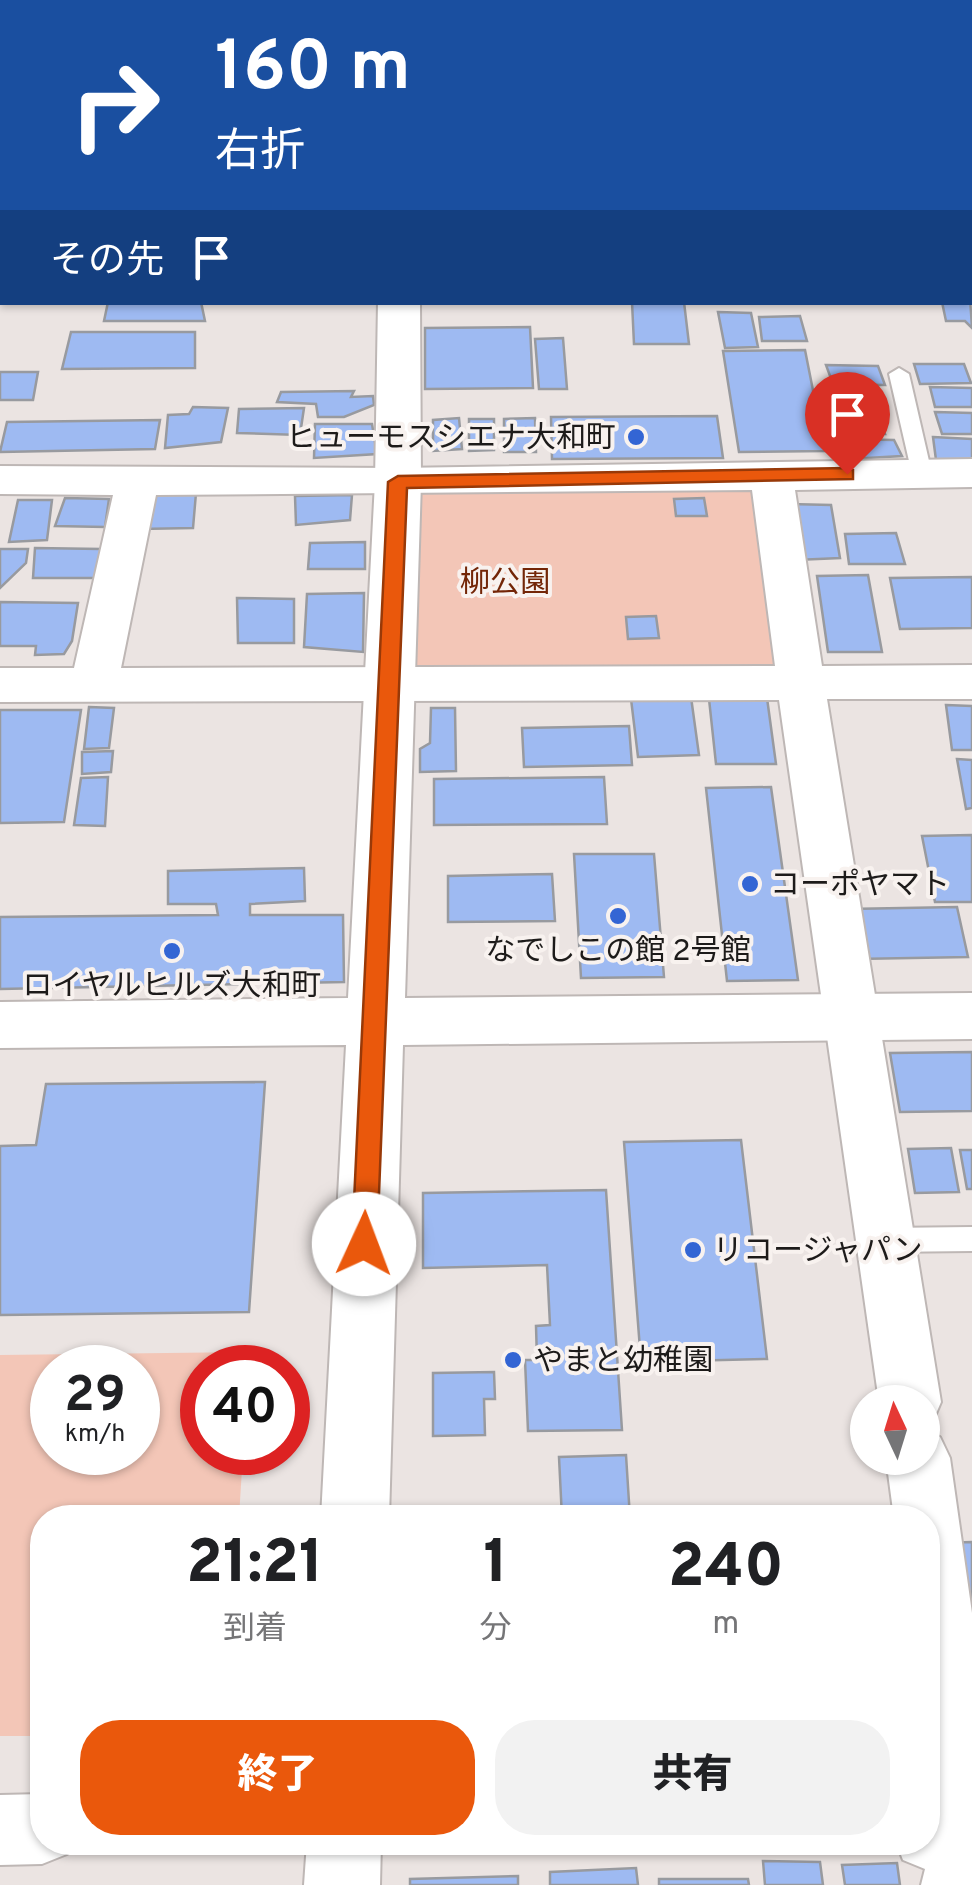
<!DOCTYPE html>
<html lang="ja">
<head>
<meta charset="utf-8">
<style>
	:root { --surface:#fff; --page:#f2f2f2; --text:#202124; --muted:#757577; --accent:#ea580c }
	body { margin:0; font-family:Overpass,"Noto Sans JP",sans-serif; background:var(--page); color:var(--text); height:100vh; display:flex; flex-direction:column; font-size:38px; white-space:nowrap }
	* { box-sizing:border-box; margin:0 }
	p { font-size:32px; color:var(--muted) }
	.icon { flex:none; width:55px; height:55px; fill:none; stroke:currentColor; stroke-width:2; stroke-linecap:round; stroke-linejoin:round }
	.map { position:relative; flex:1; overflow:hidden }
	.side { position:absolute; left:30px; top:1505px; width:910px; height:350px; display:flex; flex-direction:column; background:var(--surface); border-radius:40px; box-shadow:0 2px 8px #0004 }
	.side>* { flex:none }
	.hud { position:absolute; left:0px; top:0px; width:972px; height:305px; box-shadow:0 2px 8px #0004; background:#1a4fa0; color:#fff; overflow:hidden }
	.needle { width:65px; rotate:356deg }
	.tools { position:absolute; left:850px; top:1385px; display:grid; gap:20px }
	.tools a { display:grid; place-items:center; width:90px; height:90px; border-radius:50%; background:var(--surface); box-shadow:0 2px 8px #0004; font-size:50px }
	.speed { position:absolute; left:30px; top:1345px; display:flex; gap:20px; font-size:50px; font-weight:700; text-align:center }
	.speed>* { display:grid; place-content:center; width:130px; height:130px; border-radius:50%; background:var(--surface); box-shadow:0 2px 8px #0004; line-height:1 }
	.speed small { font-size:25px; font-weight:400 }
	.speed .limit { border:15px solid #d22; background:#fff; color:#111 }
	.pin { position:absolute; display:grid; place-items:center; width:85px; height:85px; color:#fff; margin:-102px -42px; border-radius:50% 50% 50% 0; rotate:-45deg; box-shadow:0 0 10px #0007 }
	.pin .icon { rotate:45deg }
	.me { position:absolute; width:110px; margin:-55px; rotate:2deg; stroke-linejoin:round; filter:drop-shadow(0 0 8px #0008) }
	.turn { display:flex; align-items:center; gap:35px; height:210px; padding:0 50px; font-size:45px }
	.turn .icon { width:130px; height:130px; stroke-width:2.5 }
	.turn b { display:block; font-size:70px; line-height:85px }
	.then { display:flex; align-items:center; height:95px; padding:0 50px; background:#0003; gap:20px; font-size:38px }
	.eta { display:flex; justify-content:space-evenly; align-items:center; height:170px; text-align:center }
	.eta b { font-size:60px; font-weight:800; line-height:70px }
	.action { display:flex; gap:20px; margin-top:auto; padding:20px 50px }
	.action a { flex:1; height:115px; border-radius:40px; background:var(--accent); color:#fff; font-size:40px; font-weight:800; line-height:115px; text-align:center }
	.action a+a { background:var(--page); color:var(--text) }
	.map>svg:first-child { display:block }
	.green { fill:#f3c6b7; fill-rule:evenodd }
	.building { fill:#9ebaf2; stroke:#989a9f; stroke-width:2.5 }
	.lines { fill:none; stroke-linecap:round; stroke-linejoin:round }
	.service-casing { stroke:#beb7b5; stroke-width:4 }
	.minor-casing { stroke:#beb7b5; stroke-width:4 }
	.tertiary-casing { stroke:#beb7b5; stroke-width:4 }
	.service { fill:#fff; fill-rule:evenodd }
	.minor { fill:#fff; fill-rule:evenodd }
	.tertiary { fill:#fff; fill-rule:evenodd }
	.route { fill:#ea580c; stroke:#983908; stroke-width:2.5 }
	.poi-dot { fill:#3365d4; stroke:#f8f2ef; stroke-width:4 }
	.labels { text-anchor:middle; stroke-width:8; stroke-linejoin:round; paint-order:stroke }
	.poi-label { font-size:30px; fill:#1d1b1a; stroke:#f8f2ef; text-anchor:start }
	.park-label { font-size:30px; fill:#732607; stroke:#f8f2ef }
</style>
</head>
<body>
<div class="map">
<svg width="972" height="1885" viewBox="0 0 972 1885">
	<rect width="100%" height="100%" fill="#ebe4e2"/>
	<!-- green -->
	<path class="green" d="M742,483L762,493L783,657L769,670L406,667L421,488Z
		M250,1352L249,1367L202,1368V1452L243,1453L239,1517L42,1518V1736H0V1355ZM52,1368H138V1452H52Z"/>
	<!-- building -->
	<path class="building" d="M758,0H865V2H759Z
		M970,298L972,328L965,321H946L942,302H970Z
		M108,302H201L205,321H104Z
		M632,302H684L689,344H634Z
		M718,312L751,313L758,347L725,348Z
		M800,316L807,341H762L759,317Z
		M530,327L533,388L425,389V328Z
		M71,332H195V368L62,369Z
		M563,338L567,389H539L535,339Z
		M805,350L825,451L739,452L723,351Z
		M914,364H964L971,383L920,384Z
		M826,365L878,366L885,385L833,384Z
		M0,372H38L33,400H0Z
		M878,387L882,409H828L826,388Z
		M930,387L972,388V407H935Z
		M354,391L351,397L373,396L374,405L344,417H318L316,404L277,402L281,392Z
		M193,407L228,408L221,442L165,448L168,415L189,414Z
		M304,408L300,435L237,433L239,409Z
		M935,412L972,413V434H942Z
		M831,414H878L885,434L837,435Z
		M717,416L723,458L552,459L551,417Z
		M459,418L462,449L433,451V420Z
		M535,418L536,452H504V419Z
		M469,419H494V450L469,451Z
		M160,420L155,449L0,452L7,422Z
		M315,424H372L377,454L314,458Z
		M933,437L972,439V460H936Z
		M845,439L894,440L902,456L849,459Z
		M148,493H196L193,528L140,529Z
		M352,495L350,520L296,525L295,496Z
		M65,498L109,499L105,527L55,526Z
		M704,498L707,516H676L674,499Z
		M18,500H52L47,540L9,542Z
		M789,504L831,505L840,558L796,560Z
		M896,533L905,564H849L845,534Z
		M365,542V569H308L310,543Z
		M35,548L101,549L95,578H33Z
		M0,549H28L26,563L0,588Z
		M868,575L882,652H828L817,576Z
		M972,577V628L900,629L890,578Z
		M364,593L363,652L304,647L307,594Z
		M237,598L294,599V643H238Z
		M0,602L78,603L72,641L64,654L35,655L36,646H0Z
		M656,616L659,638L628,639L626,617Z
		M691,697L699,755L638,757L631,699Z
		M767,698L776,764H716L709,699Z
		M946,705L972,706V750H952Z
		M89,707L114,708L109,748L84,749Z
		M431,708H455L456,771L420,772V749L430,743Z
		M0,710H81L64,822L0,823Z
		M629,726L632,765L524,767L522,728Z
		M113,751L111,772L82,774V752Z
		M957,759L972,760V808L966,809Z
		M108,777L105,826L74,825L81,778Z
		M604,777L607,824L434,825V779Z
		M771,787L798,980L727,981L706,788Z
		M972,835V902H935L922,836Z
		M574,854H654L664,977L581,978Z
		M304,868L305,901L250,904V915H343L344,982L0,989V917L218,915L216,904H168V871Z
		M552,874L555,921L448,922V876Z
		M957,907L968,957L856,959L848,909Z
		M972,1052V1111L900,1112L890,1053Z
		M265,1082L249,1312L0,1315V1146L36,1145L46,1084Z
		M741,1140L767,1359L641,1362L624,1142Z
		M951,1148L959,1192L915,1193L908,1149Z
		M960,1150H972V1189H967Z
		M606,1190L622,1430L528,1431L525,1360H537L536,1326L550,1325L547,1265L423,1268V1193Z
		M494,1372L495,1399H484L485,1435L433,1436V1373Z
		M626,1455L630,1518H562L559,1457Z
		M972,1542V1640L944,1543Z
		M763,1861L820,1862L823,1885H765Z
		M897,1863L900,1885H845L842,1865Z
		M636,1868L638,1885H550V1872Z
		M518,1876V1885H410V1879Z
		M659,1879H748L749,1885H659Z"/>
	<g class="lines">
		<!-- service casing -->
		<g class="service-casing">
			<path id="service" d="M899,368L909,374L932,474L922,481L912,474L889,374Z
				M972,1227V1251L884,1252L874,1249L870,1240L874,1231L884,1228Z"/>
		</g>
		<!-- minor casing -->
		<g class="minor-casing">
			<path id="minor" d="M519,0H553V2H520Z
				M968,2H972V27L970,2Z
				M0,31H2V52H0Z
				M0,106H2V128H0Z
				M970,118H972V140H970Z
				M972,459V487L795,490L822,666L972,665V699H827L941,1402L932,1423L922,1426V1402H879L779,700L0,702V668H74L113,495L0,494V466L398,468ZM752,490L775,666L121,668L156,495Z
				M922,1430L940,1437L950,1458L972,1613V1885H921L925,1869L903,1860L896,1842H928V1518H894L886,1458H922Z
				M42,1794V1842H72L67,1854L42,1864L0,1865V1795Z"/>
		</g>
		<!-- tertiary casing -->
		<g class="tertiary-casing">
			<path id="tertiary" d="M970,254H972V278H970Z
				M0,258H2V282H0Z
				M378,302H420L421,482L405,998L972,993V1039L403,1045L389,1518H321L346,1045L0,1048V1002L348,998L375,482Z
				M307,1842H381L380,1885H304Z"/>
		</g>
		<!-- service -->
		<use href="#service" class="service"/>
		<!-- minor -->
		<use href="#minor" class="minor"/>
		<!-- tertiary -->
		<use href="#tertiary" class="tertiary"/>
	</g>
	<!-- route -->
	<path class="route" d="M847,468L853,470V479L407,488L377,1244L373,1252L364,1255L356,1252L352,1244L388,482L398,476Z"/>
	<!-- markers -->
	<g class="poi-dot">
		<circle cx="636" cy="437" r="10"/>
		<circle cx="750" cy="884" r="10"/>
		<circle cx="618" cy="916" r="10"/>
		<circle cx="172" cy="951" r="10"/>
		<circle cx="693" cy="1250" r="10"/>
		<circle cx="513" cy="1360" r="10"/>
	</g>
	<g class="labels">
		<!-- poi labels -->
		<g class="poi-label">
			<text x="616" y="447" text-anchor="end">ヒューモスシエナ大和町</text>
			<text x="770" y="894">コーポヤマト</text>
			<text x="618" y="960" text-anchor="middle">なでしこの館 2号館</text>
			<text x="172" y="995" text-anchor="middle">ロイヤルヒルズ大和町</text>
			<text x="713" y="1260">リコージャパン</text>
			<text x="533" y="1370">やまと幼稚園</text>
		</g>
		<!-- park labels -->
		<g class="park-label">
			<text x="505" y="592">柳公園</text>
		</g>
	</g>
</svg>
<div class="tools">
<a><svg class="needle" viewBox="-14 -14 28 28"><path d="M0-13l5 13h-10z" fill="#e53935"/><path d="M0 13l5-13h-10z" fill="#757577"/></svg></a>
</div>
<div class="speed"><div>29<small>km/h</small></div><div class="limit">40</div></div>
<div class="pin" style="left:847px;top:474px;background:#d93025"><svg class="icon" aria-label="arrive" viewBox="0 0 24 24"><path d="M6 21V4h12l-3 4 3 4H6"/></svg></div>
<svg class="me" style="left:364px;top:1244px" viewBox="-20 -20 40 40"><circle r="19" fill="#fff"/><path d="M0-13L10 11 0 6-10 11z" fill="#ea580c"/></svg>
<div class="hud">
<div class="turn"><svg class="icon" aria-label="right" viewBox="0 0 24 24"><path d="M7 20v-9h11M14 6l5 5-5 5"/></svg><div><b>160 m</b>右折</div></div>
<div class="then">その先<svg class="icon" aria-label="arrive" viewBox="0 0 24 24"><path d="M6 21V4h12l-3 4 3 4H6"/></svg></div>
</div>
<section class="side">
<div class="eta">
<div><b>21:21</b><p>到着</p></div>
<div><b>1</b><p>分</p></div>
<div><b>240</b><p>m</p></div>
</div>
<div class="action"><a>終了</a><a>共有</a></div>
</section>
</div>
</body>
</html>
